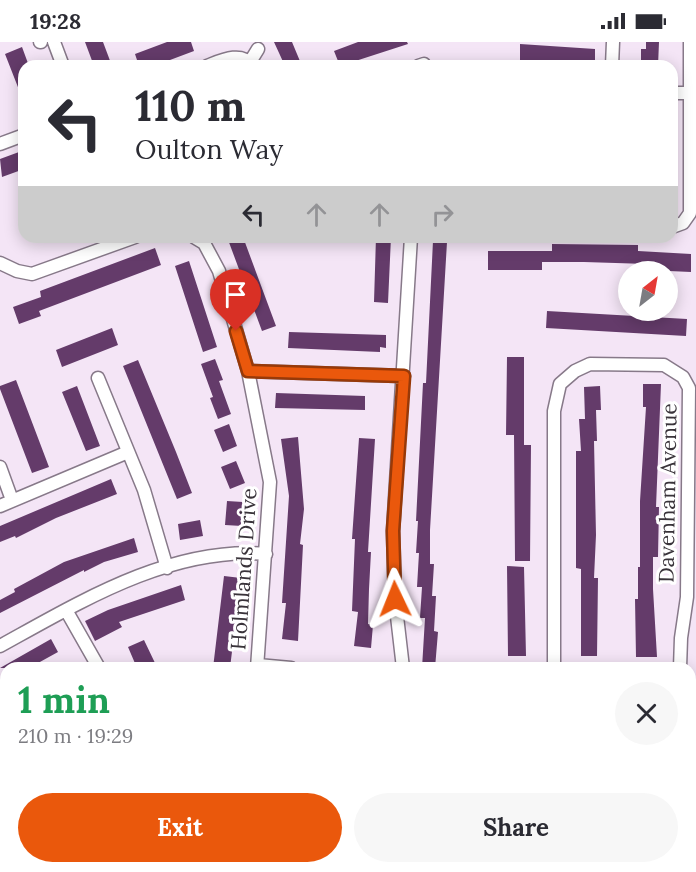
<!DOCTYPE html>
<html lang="en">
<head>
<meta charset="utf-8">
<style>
	:root { --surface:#fff; --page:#f7f7f7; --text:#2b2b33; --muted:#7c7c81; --accent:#ea580c }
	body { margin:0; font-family:Lora,serif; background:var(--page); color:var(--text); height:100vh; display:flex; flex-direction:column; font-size:22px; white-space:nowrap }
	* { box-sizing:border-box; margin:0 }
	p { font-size:20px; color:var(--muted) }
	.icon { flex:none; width:33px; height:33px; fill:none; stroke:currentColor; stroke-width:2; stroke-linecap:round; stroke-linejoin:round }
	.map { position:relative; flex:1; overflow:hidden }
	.drawer { position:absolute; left:0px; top:620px; width:696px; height:212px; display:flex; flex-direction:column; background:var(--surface); border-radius:18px 18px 0 0; box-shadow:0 3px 15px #0003 }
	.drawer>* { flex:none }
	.guide { position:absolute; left:18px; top:18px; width:660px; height:183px; border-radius:18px; box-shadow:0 3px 15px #0003; background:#fff; color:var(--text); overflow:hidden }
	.needle { width:39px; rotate:31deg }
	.tools { position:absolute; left:618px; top:219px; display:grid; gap:12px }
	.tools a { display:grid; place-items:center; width:60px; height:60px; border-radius:50%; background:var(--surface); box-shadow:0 3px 15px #0003; font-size:30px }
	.pin { position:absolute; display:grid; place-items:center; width:51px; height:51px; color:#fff; margin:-62px -26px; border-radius:50% 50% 50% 0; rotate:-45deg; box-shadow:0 0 6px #0007 }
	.pin .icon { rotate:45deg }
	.me { position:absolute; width:66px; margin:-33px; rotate:358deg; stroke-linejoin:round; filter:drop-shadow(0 0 4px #0008) }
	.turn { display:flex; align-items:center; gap:21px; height:126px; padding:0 18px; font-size:27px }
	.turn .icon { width:78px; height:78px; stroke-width:2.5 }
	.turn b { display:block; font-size:42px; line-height:51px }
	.lanes { display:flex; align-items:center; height:57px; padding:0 18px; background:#0003; justify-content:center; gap:30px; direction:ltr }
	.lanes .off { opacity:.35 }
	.round { display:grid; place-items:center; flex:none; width:63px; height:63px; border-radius:32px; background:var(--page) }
	.summary { display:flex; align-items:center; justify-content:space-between; height:102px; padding:0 18px }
	h1 { font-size:36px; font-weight:800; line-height:45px; color:#1e9e55 }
	.cta { display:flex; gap:12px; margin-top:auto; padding:12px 18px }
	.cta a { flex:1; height:69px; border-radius:36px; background:var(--accent); color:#fff; font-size:24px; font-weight:800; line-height:69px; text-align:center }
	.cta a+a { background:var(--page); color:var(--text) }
	.status { display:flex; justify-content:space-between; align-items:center; height:42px; padding:0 30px; background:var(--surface); direction:ltr }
	.status svg { height:16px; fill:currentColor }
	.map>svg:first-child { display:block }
	.building { fill:#643b6a }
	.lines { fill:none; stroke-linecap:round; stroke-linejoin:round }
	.minor-casing { stroke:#877989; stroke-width:15 }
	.minor { stroke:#fff; stroke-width:12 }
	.route-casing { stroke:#983908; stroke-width:15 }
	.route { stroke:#ea580c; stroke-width:10 }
	.labels { text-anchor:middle; stroke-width:6; stroke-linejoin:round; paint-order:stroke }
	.street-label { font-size:21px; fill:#39333a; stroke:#fff }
</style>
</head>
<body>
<div class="status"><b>19:28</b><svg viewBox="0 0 49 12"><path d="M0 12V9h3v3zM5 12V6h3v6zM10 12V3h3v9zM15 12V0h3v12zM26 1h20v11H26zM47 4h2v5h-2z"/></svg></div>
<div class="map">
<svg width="696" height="830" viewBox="0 0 696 830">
	<rect width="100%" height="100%" fill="#f4e5f6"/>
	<!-- building -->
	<path class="building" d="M85,0H103L112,24H94Z
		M167,0H191L194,9L154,24H139L135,12Z
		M274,0H292L302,24H285Z
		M358,0H407L408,2L340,24L334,9Z
		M646,0H659L658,24H641V7H646Z
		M520,2L595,7V24L520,20Z
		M22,5L29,24H24L23,58L5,12Z
		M19,110L24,127L2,135L0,117Z
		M227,195H243L276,284L262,289Z
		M376,195H391L388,261L374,260Z
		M433,199L447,200L430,488V522H434L432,554H436L434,589L438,590L435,626H422L425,576H420L422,545H417L419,511H416L418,479H416L423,341H426Z
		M552,202L638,203V209L691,212V230L647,228V222L584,220H542V228H488V209H552Z
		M155,206L161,223L39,269L41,274L19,282L13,265L41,255L40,249Z
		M189,219L217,305L203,310L175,224Z
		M547,269L687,277L686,294L546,286Z
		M112,286L118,303L62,325L56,308Z
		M289,290L386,293V306L380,305V310L288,306Z
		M507,315H524V403H531L530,519H515L514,393H506Z
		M215,317L223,338L219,339L231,372L218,377L210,356L213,355L201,322Z
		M138,318L176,410L192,451L177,457L132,346L123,324Z
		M16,338L49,425L32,431L0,347V344Z
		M643,342H661L656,465H659L658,515H653V547L657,615H636L635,557H638V525H640V459L646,365H643Z
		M77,344L100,404L86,409L62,350Z
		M600,344L601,368H596L597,399H594L596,493L594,536H598L597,614H581V527L576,526V409H581L579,377H585L584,345Z
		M276,351L365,354V368L275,366Z
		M229,382L237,404L223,410L214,388Z
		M298,395L304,467L300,502L303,503L298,599L282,597L286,561H282L289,454L281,397Z
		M359,396L375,397L368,510H371L369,547L368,582L373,583L371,606L354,604L358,570L352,569L355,497H352Z
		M236,419L245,441L230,447L221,425Z
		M111,437L117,452L56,476L16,496L15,494L0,500V484Z
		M227,459L243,460L242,484L225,483Z
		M200,478L203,494L180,498L178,482Z
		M134,496L138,510L104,520L84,530V528L0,571V558L15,550L14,547L64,520Z
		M507,524L524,525L526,614H508Z
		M224,534L241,536L238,560L230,626H213Z
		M181,543L185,558L119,580L122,585L95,599L85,579L108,568Z
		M51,597L58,610L29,626H0Z
		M144,598L155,621L137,626L128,605Z"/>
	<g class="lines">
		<!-- minor casing -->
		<g class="minor-casing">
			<path id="minor" d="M40,0H41
				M54,0L63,24
				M250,20L258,7
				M207,24C220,19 242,8 252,24
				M418,24L424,22
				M612,24L613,0
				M672,51H690
				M0,102L24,93
				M672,185L683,181L690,171V0
				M194,195L204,201L219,229L248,329L270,440L257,626
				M0,221L17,229L32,232L135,195
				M248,329L404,334
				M98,336L144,448L167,526
				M0,425L12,458
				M0,464L128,410
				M66,568L99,626
				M0,604C80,560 171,504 266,512
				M258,623L291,626
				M403,626L395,557L393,489L411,195
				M554,626V369L560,342L575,329L590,322L664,323L683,335L689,346L687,555L681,596L680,626
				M0,773L6,774
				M426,825L427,830
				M679,825V830
				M242,830V825"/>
		</g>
		<!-- minor -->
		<use href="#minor" class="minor"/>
	</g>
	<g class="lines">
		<!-- route casing -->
		<g class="route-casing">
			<path id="route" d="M236,289L248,329L404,334L393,489L395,557"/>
		</g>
		<!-- route -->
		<use href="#route" class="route"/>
	</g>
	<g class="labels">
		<!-- street labels -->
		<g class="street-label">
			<text transform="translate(668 451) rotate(-89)" y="7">Davenham Avenue</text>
			<text transform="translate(244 527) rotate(-86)" y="7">Holmlands Drive</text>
		</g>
	</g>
</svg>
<div class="tools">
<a><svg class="needle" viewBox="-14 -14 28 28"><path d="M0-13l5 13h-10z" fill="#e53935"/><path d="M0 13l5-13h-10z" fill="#7c7c81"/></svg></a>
</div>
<div class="pin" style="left:236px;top:289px;background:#d93025"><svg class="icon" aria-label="arrive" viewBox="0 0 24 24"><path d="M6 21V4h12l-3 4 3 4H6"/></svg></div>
<svg class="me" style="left:395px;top:557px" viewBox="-20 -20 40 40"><path d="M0-17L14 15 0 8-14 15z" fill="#ea580c" stroke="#fff" stroke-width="4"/></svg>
<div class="guide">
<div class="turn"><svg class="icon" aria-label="left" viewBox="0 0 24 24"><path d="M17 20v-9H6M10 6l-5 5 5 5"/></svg><div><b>110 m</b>Oulton Way</div></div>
<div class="lanes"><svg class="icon" aria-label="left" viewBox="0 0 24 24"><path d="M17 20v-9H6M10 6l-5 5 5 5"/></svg><svg class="icon off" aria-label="ahead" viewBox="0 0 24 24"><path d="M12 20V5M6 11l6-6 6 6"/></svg><svg class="icon off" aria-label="ahead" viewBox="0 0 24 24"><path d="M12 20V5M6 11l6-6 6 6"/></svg><svg class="icon off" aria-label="right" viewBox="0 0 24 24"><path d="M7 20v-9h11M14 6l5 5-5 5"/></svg></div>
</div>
<section class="drawer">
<div class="summary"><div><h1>1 min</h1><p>210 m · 19:29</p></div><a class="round"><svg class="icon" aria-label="close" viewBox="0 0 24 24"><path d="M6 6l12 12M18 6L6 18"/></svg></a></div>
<div class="cta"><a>Exit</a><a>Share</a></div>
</section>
</div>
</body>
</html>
